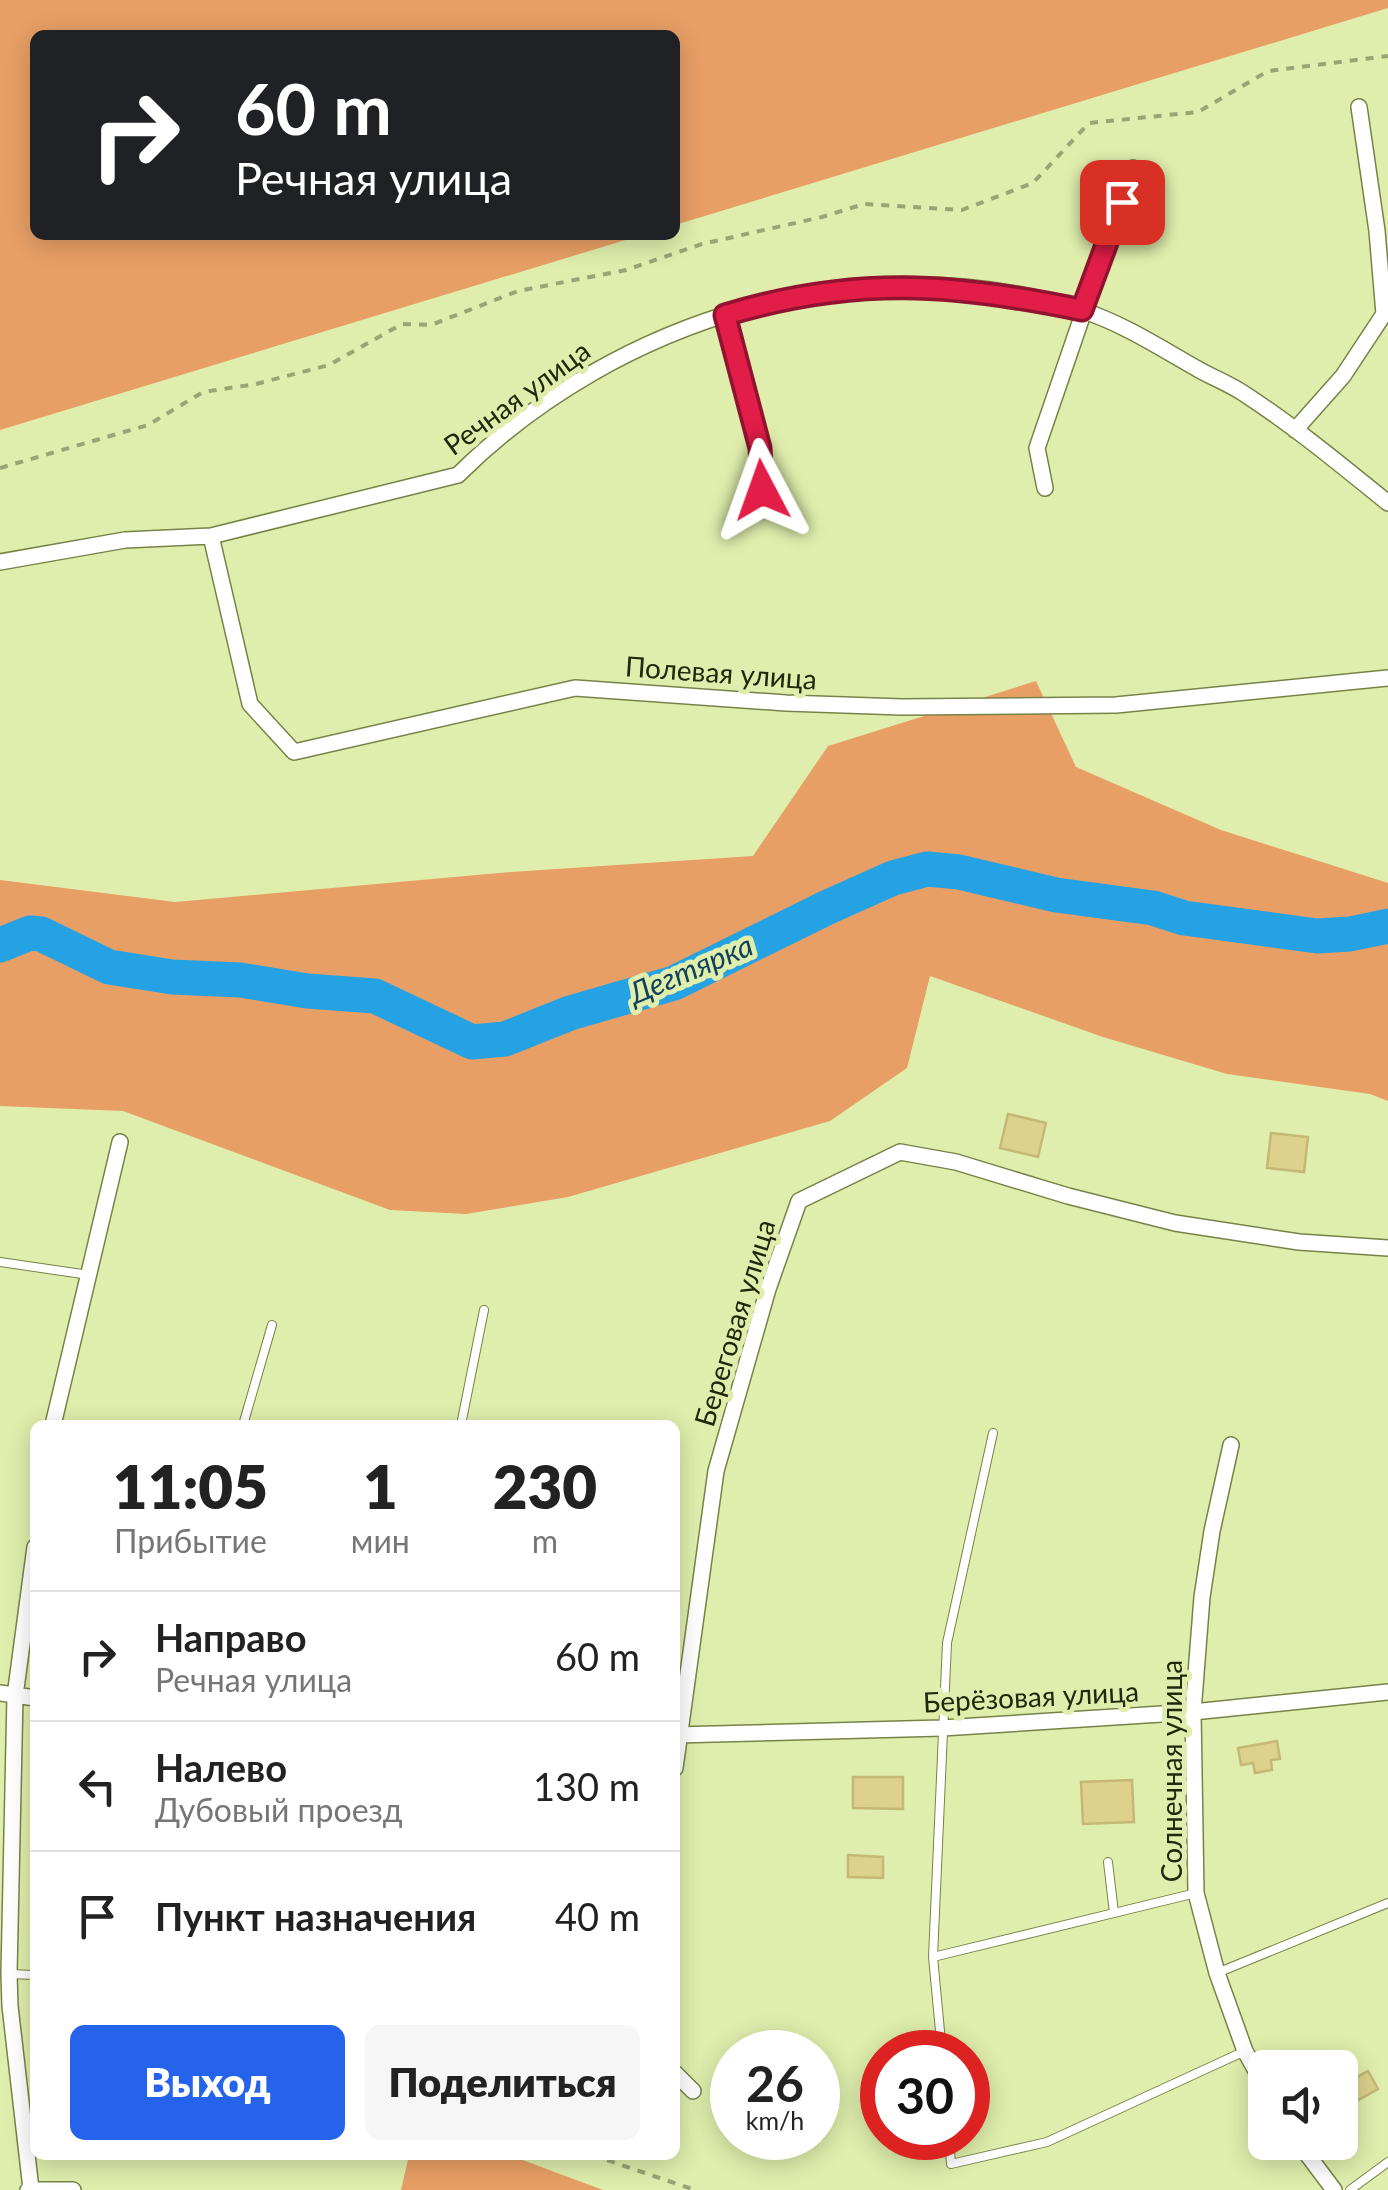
<!DOCTYPE html>
<html lang="ru">
<head>
<meta charset="utf-8">
<style>
	:root { --surface:#fff; --page:#f6f6f6; --text:#222; --muted:#767676; --line:#e0e0e0; --accent:#2563eb }
	body { margin:0; font-family:Lato,sans-serif; background:var(--page); color:var(--text); height:100vh; display:flex; flex-direction:column; font-size:38px; white-space:nowrap }
	* { box-sizing:border-box; margin:0 }
	p { font-size:32px; color:var(--muted) }
	.icon { flex:none; width:55px; height:55px; fill:none; stroke:currentColor; stroke-width:2; stroke-linecap:round; stroke-linejoin:round }
	.map { position:relative; flex:1; overflow:hidden }
	.panel { position:absolute; left:30px; top:1420px; width:650px; height:740px; display:flex; flex-direction:column; background:var(--surface); border-radius:15px; box-shadow:0 5px 25px #0003 }
	.panel>* { flex:none }
	.hud { position:absolute; left:30px; top:30px; width:650px; height:210px; border-radius:15px; box-shadow:0 5px 25px #0003; background:#202124; color:#fff; overflow:hidden }
	.controls { position:absolute; left:1248px; top:2050px; display:grid; gap:20px }
	.controls a { display:grid; place-items:center; width:110px; height:110px; border-radius:15px; background:var(--surface); box-shadow:0 5px 25px #0003; font-size:50px }
	.speed { position:absolute; left:710px; top:2030px; display:flex; gap:20px; font-size:50px; font-weight:700; text-align:center }
	.speed>* { display:grid; place-content:center; width:130px; height:130px; border-radius:50%; background:var(--surface); box-shadow:0 5px 25px #0003; line-height:1 }
	.speed small { font-size:25px; font-weight:400 }
	.speed .limit { border:15px solid #d22; background:#fff; color:#111 }
	.pin { position:absolute; display:grid; place-items:center; width:85px; height:85px; color:#fff; margin:-42px; border-radius:20px; box-shadow:0 5px 15px #0006 }
	.me { position:absolute; width:110px; margin:-55px; rotate:356deg; stroke-linejoin:round; filter:drop-shadow(0 0 8px #0008) }
	.turn { display:flex; align-items:center; gap:35px; height:210px; padding:0 40px; font-size:45px }
	.turn .icon { width:130px; height:130px; stroke-width:2.5 }
	.turn b { display:block; font-size:70px; line-height:85px }
	.eta { display:flex; justify-content:space-evenly; align-items:center; height:170px; text-align:center }
	.eta b { font-size:60px; font-weight:800; line-height:70px }
	.action { display:flex; gap:20px; margin-top:auto; padding:20px 40px }
	.action a { flex:1; height:115px; border-radius:15px; background:var(--accent); color:#fff; font-size:40px; font-weight:800; line-height:115px; text-align:center }
	.action a+a { background:var(--page); color:var(--text) }
	ul { padding:0; list-style:none }
	li { display:flex; align-items:center; gap:30px; height:130px; padding:0 40px; border-top:2px solid var(--line) }
	li div { flex:1 }
	li b { display:block; font-size:38px }
	li em { font-style:normal }
	.map>svg:first-child { display:block }
	.green { fill:#e89f65 }
	.lines { fill:none; stroke-linecap:round; stroke-linejoin:round }
	.river { stroke:#25a2e4; stroke-width:35 }
	.building { fill:#ded18e; stroke:#c5b876; stroke-width:2.5 }
	.lane-casing { stroke:#778346; stroke-width:10 }
	.street-casing { stroke:#778346; stroke-width:18 }
	.path { stroke:#99a572; stroke-width:4; stroke-dasharray:8 8; stroke-linecap:butt }
	.lane { stroke:#fff; stroke-width:8 }
	.street { stroke:#fff; stroke-width:15 }
	.route-casing { stroke:#92132f; stroke-width:25 }
	.route { stroke:#e11d48; stroke-width:18 }
	.labels { text-anchor:middle; stroke-width:10; stroke-linejoin:round; paint-order:stroke }
	.street-label { font-size:28px; fill:#22270d; stroke:#dfeeac }
	.water-label { font-size:30px; font-style:italic; fill:#12415d; stroke:#dfeeac }
</style>
</head>
<body>
<div class="map">
<svg width="1388" height="2190" viewBox="0 0 1388 2190">
	<rect width="100%" height="100%" fill="#dfeeac"/>
	<!-- green -->
	<path class="green" d="M0,0H1388V8L675,225V35H35V235H642L0,430Z
		M1036,681L1076,767L1221,830L1388,883V1101L1370,1094L1227,1074L1103,1037L930,976L907,1068L830,1121L568,1197L466,1214L390,1210L123,1111L0,1106V880L175,902L511,872L753,856L828,746Z
		M409,2155H509L603,2190H401Z"/>
	<g class="lines">
		<!-- river -->
		<path class="river" d="M0,945L30,933L41,934L109,967L172,977L240,980L307,991L375,996L472,1042L505,1039L570,1013L674,983L828,907L893,878L927,869L959,872L1056,895L1153,908L1184,918L1317,936L1350,934L1388,926"/>
	</g>
	<!-- building -->
	<path class="building" d="M1008,1114L1046,1123L1038,1157L1000,1148Z
		M1271,1133L1308,1137L1304,1172L1267,1168Z
		M1277,1741L1280,1759L1271,1760L1272,1770L1255,1773L1253,1763L1241,1765L1238,1748Z
		M853,1777H903V1809L853,1808Z
		M1132,1780L1134,1822L1083,1824L1081,1782Z
		M848,1855L883,1857V1878L848,1877Z
		M1368,2071L1378,2089L1351,2104L1341,2086Z"/>
	<g class="lines">
		<!-- lane casing -->
		<g class="lane-casing">
			<path id="lane" d="M0,1262L89,1275
				M243,1425L272,1325
				M461,1425L484,1310
				M1108,1862L1114,1913
				M933,1957L1196,1893
				M1217,1973L1388,1903
				M9,1974L35,1975
				M942,2052L933,1957L947,1643L993,1433
				M949,2138L951,2164L1047,2142L1245,2051
				M1350,2190L1388,2162"/>
		</g>
		<!-- street casing -->
		<g class="street-casing">
			<path id="street" d="M725,315L760,448L762,490
				M1295,430L1343,376L1384,314L1377,231L1359,107
				M1045,488L1037,448L1133,168
				M211,536L250,704L294,752L575,688L786,703L902,707L1116,705L1388,678
				M0,562L125,540L211,536L458,475C616,318 864,242 1081,310C1122,323 1159,347 1196,368C1211,377 1228,383 1243,393C1294,426 1341,465 1388,503
				M53,1425L120,1142
				M1231,1445L1212,1531L1202,1597L1193,1712L1196,1893L1217,1973L1245,2051L1265,2087
				M0,1693L35,1698
				M675,1735L942,1728L1193,1712L1388,1692
				M675,1768L716,1471L768,1289L799,1201L900,1152L956,1162L1068,1196L1175,1223L1299,1242L1388,1248
				M675,2073L693,2091
				M1298,2142L1334,2190
				M31,2189L10,2006L9,1974L15,1696L35,1547
				M28,2190H73"/>
		</g>
		<!-- path -->
		<path class="path" d="M0,468L148,425L203,392L256,384L329,365L402,324L431,325L518,291L626,270L702,244L822,217L864,204L962,210L1033,183L1089,123L1198,112L1268,71L1388,56
			M592,2155L695,2190"/>
		<!-- lane -->
		<use href="#lane" class="lane"/>
		<!-- street -->
		<use href="#street" class="street"/>
	</g>
	<g class="lines">
		<!-- route casing -->
		<g class="route-casing">
			<path id="route" d="M762,490L760,448L725,315C854,276 952,283 1082,310L1122,202"/>
		</g>
		<!-- route -->
		<use href="#route" class="route"/>
	</g>
	<g class="labels">
		<!-- street labels -->
		<g class="street-label">
			<text transform="translate(517 398) rotate(-36)" y="10">Речная улица</text>
			<text transform="translate(721 673) rotate(4)" y="10">Полевая улица</text>
			<text transform="translate(735 1323) rotate(-73)" y="10">Береговая улица</text>
			<text transform="translate(1031 1697) rotate(-3)" y="10">Берёзовая улица</text>
			<text transform="translate(1172 1771) rotate(-90)" y="10">Солнечная улица</text>
		</g>
		<!-- water labels -->
		<g class="water-label">
			<text transform="translate(691 970) rotate(-23)" y="10">Дегтярка</text>
		</g>
	</g>
</svg>
<div class="controls">
<a><svg class="icon" aria-label="sound" viewBox="0 0 24 24"><path d="M4 9h4l5-4v14l-5-4H4zM17 9q2 3 0 6"/></svg></a>
</div>
<div class="speed"><div>26<small>km/h</small></div><div class="limit">30</div></div>
<div class="pin" style="left:1122px;top:202px;background:#d93025"><svg class="icon" aria-label="arrive" viewBox="0 0 24 24"><path d="M6 21V4h12l-3 4 3 4H6"/></svg></div>
<svg class="me" style="left:762px;top:490px" viewBox="-20 -20 40 40"><path d="M0-17L14 15 0 8-14 15z" fill="#e11d48" stroke="#fff" stroke-width="4"/></svg>
<div class="hud">
<div class="turn"><svg class="icon" aria-label="right" viewBox="0 0 24 24"><path d="M7 20v-9h11M14 6l5 5-5 5"/></svg><div><b>60 m</b>Речная улица</div></div>
</div>
<section class="panel">
<div class="eta">
<div><b>11:05</b><p>Прибытие</p></div>
<div><b>1</b><p>мин</p></div>
<div><b>230</b><p>m</p></div>
</div>
<ul>
<li><svg class="icon" aria-label="right" viewBox="0 0 24 24"><path d="M7 20v-9h11M14 6l5 5-5 5"/></svg><div><b>Направо</b><p>Речная улица</p></div><em>60 m</em></li>
<li><svg class="icon" aria-label="left" viewBox="0 0 24 24"><path d="M17 20v-9H6M10 6l-5 5 5 5"/></svg><div><b>Налево</b><p>Дубовый проезд</p></div><em>130 m</em></li>
<li><svg class="icon" aria-label="arrive" viewBox="0 0 24 24"><path d="M6 21V4h12l-3 4 3 4H6"/></svg><div><b>Пункт назначения</b></div><em>40 m</em></li>
</ul>
<div class="action"><a>Выход</a><a>Поделиться</a></div>
</section>
</div>
</body>
</html>
